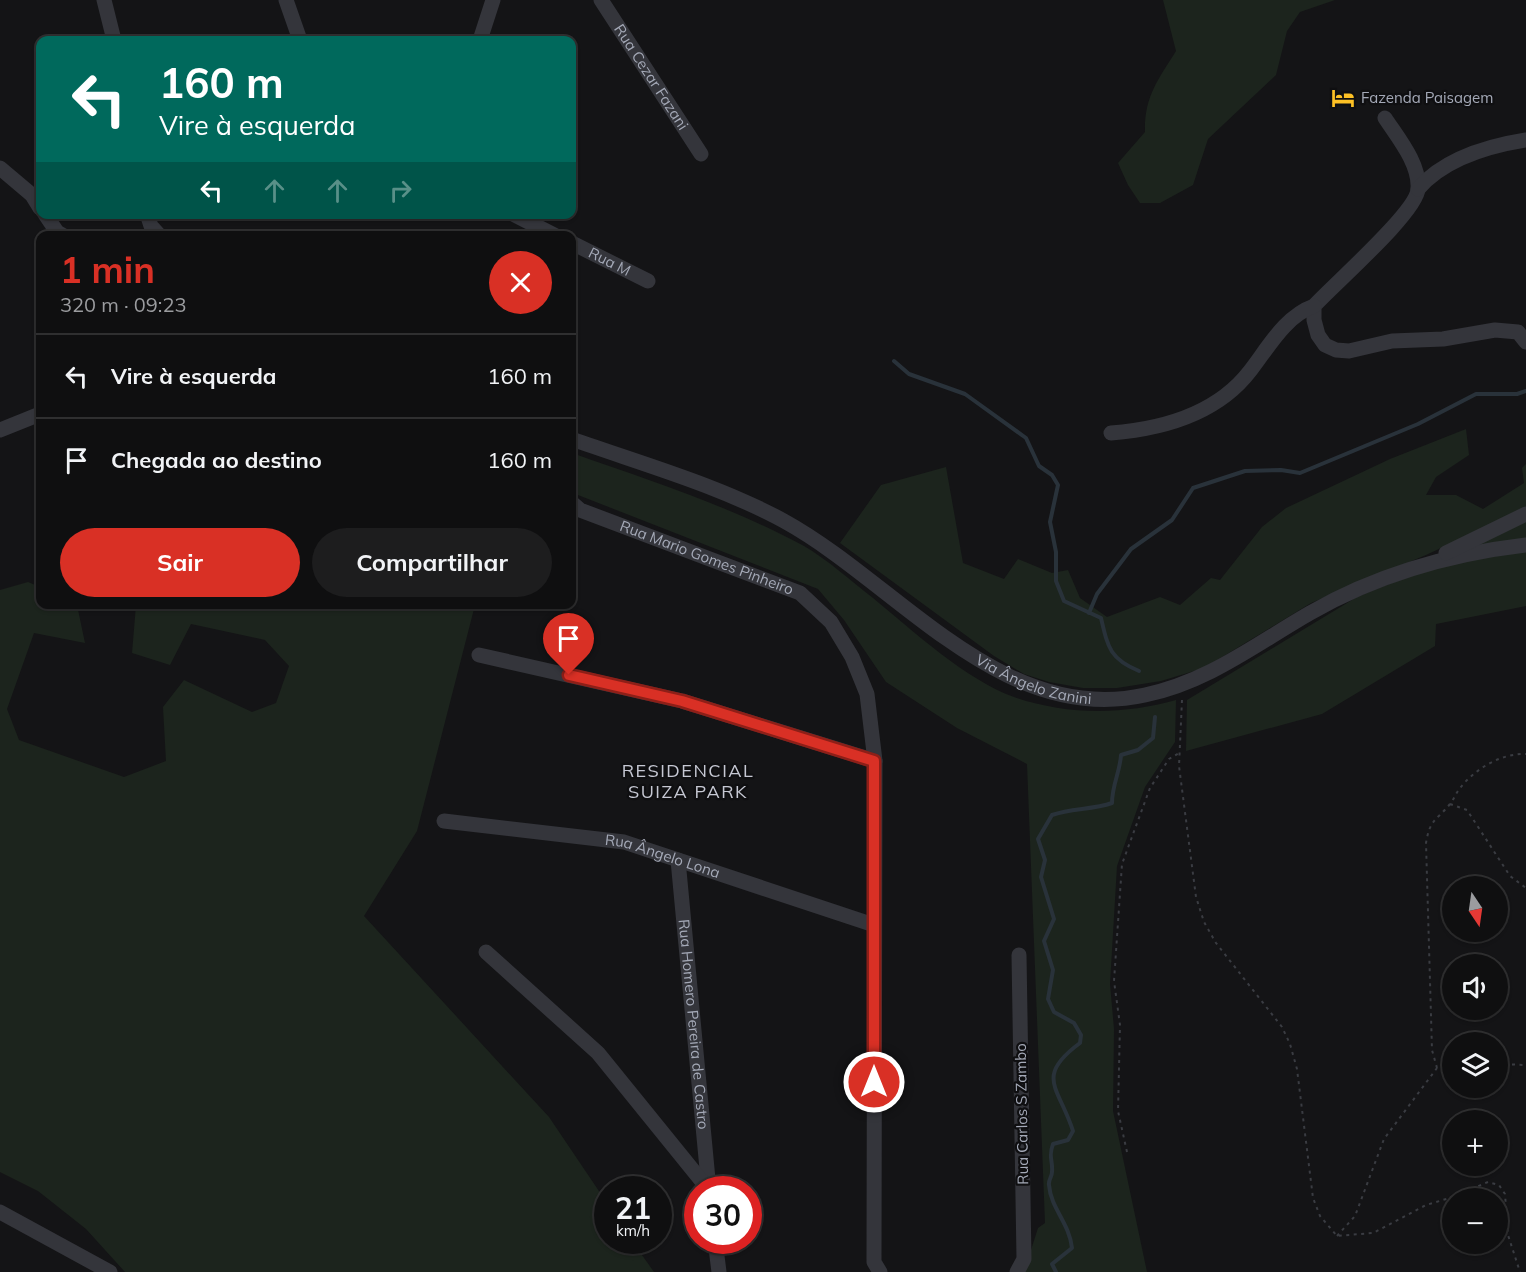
<!DOCTYPE html>
<html lang="pt">
<head>
<meta charset="utf-8">
<style>
	:root { --surface:#0f0f10; --page:#1d1d1e; --text:#f1f3f6; --muted:#9b9c9f; --line:#2f2f30; --accent:#d93025 }
	body { margin:0; font-family:Mulish,sans-serif; background:var(--page); color:var(--text); height:100vh; display:flex; flex-direction:column; font-size:22px; white-space:nowrap }
	* { box-sizing:border-box; margin:0 }
	p { font-size:20px; color:var(--muted) }
	.icon { flex:none; width:33px; height:33px; fill:none; stroke:currentColor; stroke-width:2; stroke-linecap:round; stroke-linejoin:round }
	.map { position:relative; flex:1; overflow:hidden }
	.side { position:absolute; left:36px; top:231px; width:540px; height:378px; display:flex; flex-direction:column; background:var(--surface); border-radius:12px; box-shadow:0 2px 4px #0004,0 0 0 2px var(--line) }
	.side>* { flex:none }
	.guide { position:absolute; left:36px; top:36px; width:540px; height:183px; border-radius:12px; box-shadow:0 2px 4px #0004,0 0 0 2px var(--line); background:#00695c; color:#fff; overflow:hidden }
	.needle { width:39px; rotate:167deg }
	.controls { position:absolute; left:1442px; top:876px; display:grid; gap:12px }
	.controls a { display:grid; place-items:center; width:66px; height:66px; border-radius:50%; background:var(--surface); box-shadow:0 2px 4px #0004,0 0 0 2px var(--line); font-size:30px }
	.speed { position:absolute; left:594px; top:1176px; display:flex; gap:12px; font-size:30px; font-weight:700; text-align:center }
	.speed>* { display:grid; place-content:center; width:78px; height:78px; border-radius:50%; background:var(--surface); box-shadow:0 2px 4px #0004,0 0 0 2px var(--line); line-height:1 }
	.speed small { font-size:15px; font-weight:400 }
	.speed .limit { border:9px solid #d22; background:#fff; color:#111 }
	.pin { position:absolute; display:grid; place-items:center; width:51px; height:51px; color:#fff; margin:-62px -26px; border-radius:50% 50% 50% 0; rotate:-45deg; box-shadow:0 0 6px #0007 }
	.pin .icon { rotate:45deg }
	.me { position:absolute; width:66px; margin:-33px; rotate:0deg; stroke-linejoin:round; filter:drop-shadow(0 0 4px #0008) }
	.turn { display:flex; align-items:center; gap:21px; height:126px; padding:0 24px; font-size:27px }
	.turn .icon { width:78px; height:78px; stroke-width:2.5 }
	.turn b { display:block; font-size:42px; line-height:51px }
	.lanes { display:flex; align-items:center; height:57px; padding:0 24px; background:#0003; justify-content:center; gap:30px; direction:ltr }
	.lanes .off { opacity:.35 }
	.round { display:grid; place-items:center; flex:none; width:63px; height:63px; border-radius:32px; background:var(--page) }
	.summary { display:flex; align-items:center; justify-content:space-between; height:102px; padding:0 24px }
	h1 { font-size:36px; font-weight:700; line-height:45px; color:var(--accent) }
	.button { display:flex; gap:12px; margin-top:auto; padding:12px 24px }
	.button a { flex:1; height:69px; border-radius:36px; background:var(--accent); color:#fff; font-size:24px; font-weight:700; line-height:69px; text-align:center }
	.button a+a { background:var(--page); color:var(--text) }
	ul { padding:0; list-style:none }
	li { display:flex; align-items:center; gap:18px; height:84px; padding:0 24px; border-top:2px solid var(--line) }
	li div { flex:1 }
	li b { display:block; font-size:22px }
	li em { font-style:normal }
	.map>svg:first-child { display:block }
	.green { fill:#1c241d }
	.lines { fill:none; stroke-linecap:round; stroke-linejoin:round }
	.stream { stroke:#29323a; stroke-width:4 }
	.path { stroke:#3a3c42; stroke-width:2; stroke-dasharray:3 4.5; stroke-linecap:butt }
	.minor { stroke:#34353b; stroke-width:15 }
	.route-casing { stroke:#8d1f18; stroke-width:15 }
	.route { stroke:#d93025; stroke-width:10 }
	.labels { text-anchor:middle; stroke-width:4.5; stroke-linejoin:round; paint-order:stroke }
	.street-label { font-size:15px; fill:#a4a9b7; stroke:#0f0f11 }
	.poi-label { font-size:15px; fill:#a4a9b7; stroke:#0f0f11; text-anchor:start }
	.quarter-label { font-size:18px; letter-spacing:1.5px; fill:#c6c8d3; stroke:#0f0f11 }
</style>
</head>
<body>
<div class="map">
<svg width="1526" height="1272" viewBox="0 0 1526 1272">
	<rect width="100%" height="100%" fill="#141416"/>
	<!-- green -->
	<path class="green" d="M1163,0H1335L1300,12L1287,31L1276,75L1208,139L1193,185L1160,203H1140L1128,185L1118,163L1145,132C1144,97 1158,80 1176,51Z
		M1466,429L1469,455L1436,477L1426,495H1456L1483,509L1524,483L1522,468L1526,464V508L1426,555L1311,603L1204,668L1161,681L1117,688H1083L1049,682L1024,674L994,656L840,543L881,485L946,467L963,563L1004,579L1018,559L1052,573L1068,570L1080,598L1107,617L1160,597L1180,605L1211,578L1220,580L1262,527L1286,508L1390,459Z
		M572,453C651,481 730,506 804,546C828,560 851,581 873,598C912,630 966,680 1014,697C1066,715 1123,715 1176,700L1175,742L1145,787L1117,866L1110,984L1114,1029L1113,1111L1147,1272H1017L1031,1250L1038,1228L1045,1223L1027,764L957,728L886,682L844,620L818,589L578,495L572,489Z
		M1526,521V538L1474,546Z
		M1526,551V606L1436,624L1435,646L1322,714L1186,751L1187,700L1357,597L1431,567Z
		M28,582L40,587V604L77,605L85,643L34,633L7,709L19,740L124,777L166,761L163,707L184,680L252,712L276,703L289,666L265,640L191,624L170,665L132,653L136,605H475L417,831L364,916L549,1117L607,1203L608,1240L632,1241L654,1272H125L86,1229L38,1191L0,1172V590Z"/>
	<g class="lines">
		<!-- stream -->
		<path class="stream" d="M894,361L909,374L965,394L1026,438L1039,466L1052,475L1058,485L1050,522L1056,552V581L1064,601L1101,618C1108,648 1110,659 1139,671
			M1089,613L1097,594L1131,549L1172,520L1193,488L1245,471L1281,470L1300,473L1418,424L1476,394H1517L1526,391
			M1056,1272L1052,1264L1072,1248C1069,1222 1051,1209 1049,1185C1048,1180 1052,1177 1052,1172C1053,1159 1048,1158 1053,1144L1068,1140L1073,1131C1059,1087 1034,1077 1080,1043L1081,1035L1074,1023L1054,1012L1048,999L1053,970L1044,941L1054,919L1041,877L1045,860L1038,839L1052,815C1072,808 1092,810 1112,803C1112,785 1120,772 1121,755L1138,750L1153,738L1155,717"/>
		<!-- path -->
		<path class="path" d="M1182,700L1179,766L1196,897L1204,922L1216,943L1282,1027L1290,1044L1297,1069L1313,1198L1320,1216L1337,1236L1373,1233L1426,1205L1453,1197L1488,1182L1499,1185L1505,1194L1508,1235L1520,1272
			M1450,804L1467,810L1510,876L1526,888
			M1497,1064L1526,1065
			M1437,1068L1432,1050L1426,843C1430,819 1436,821 1450,804C1454,799 1456,793 1460,788C1475,769 1501,753 1526,754
			M1127,1152L1118,1111L1120,1025L1114,981L1122,864L1150,788L1169,759L1179,753
			M1337,1236L1355,1216L1384,1139L1437,1068L1452,1066"/>
		<!-- minor -->
		<g class="minor">
			<path d="M104,0L114,40"/>
			<path d="M286,0L300,40"/>
			<path id="s1" d="M601,0L701,154"/>
			<path d="M480,40L493,0"/>
			<path d="M1385,118C1398,138 1420,164 1418,189C1417,212 1333,285 1314,306V320L1318,335L1325,345L1336,350L1349,351L1392,341L1443,339L1495,330L1518,332L1526,342"/>
			<path d="M0,168L32,195L40,208"/>
			<path d="M1418,189C1444,159 1488,146 1526,140"/>
			<path d="M45,214L57,232L64,236"/>
			<path d="M147,214L151,226L160,236"/>
			<path d="M513,214L556,236"/>
			<path id="s2" d="M572,243L648,281"/>
			<path d="M0,430L40,414"/>
			<path d="M1111,433C1162,429 1217,414 1250,371C1268,348 1285,316 1314,306"/>
			<path id="s3" d="M572,439C642,464 718,485 784,521C897,583 1002,727 1145,695C1208,682 1256,644 1310,613C1378,574 1449,554 1526,545"/>
			<path id="s4" d="M572,503L580,510L800,593L831,622L852,657L867,694L875,761L874,1262L880,1272"/>
			<path d="M1446,553L1526,514"/>
			<path d="M479,655L682,701L875,761"/>
			<path id="s5" d="M444,821L624,842L874,925"/>
			<path id="s6" d="M678,860L709,1190"/>
			<path d="M486,952L598,1053L709,1190"/>
			<path d="M0,1212L110,1272"/>
			<path d="M715,1240L719,1272"/>
			<path d="M1017,1272L1024,1259L1019,955"/>
		</g>
	</g>
	<g class="lines">
		<!-- route casing -->
		<g class="route-casing">
			<path id="route" d="M569,675L682,701L874,761V1082"/>
		</g>
		<!-- route -->
		<use href="#route" class="route"/>
	</g>
	<!-- icons -->
	<defs>
		<g id="hotel-bare" transform="scale(1.8)"><path d="M-6-4.5h1.5V1H6V5H4.5V3h-9V5H-6ZM-4 0a1.8 1.8 0 1 1 3.6 0ZM.5 0V-2.5h3Q6-2.5 6 0Z" fill="#fdc125" stroke="#0f0f11" stroke-width="2.5" paint-order="stroke"/></g>
	</defs>
	<g fill-rule="evenodd">
		<use href="#hotel-bare" x="1343" y="98"/>
	</g>
	<g class="labels">
		<!-- street labels -->
		<g class="street-label">
			<text dy="5" stroke="none"><textPath href="#s1" startOffset="92">Rua Cezar Fazani</textPath></text>
			<text dy="5" stroke="none"><textPath href="#s2" startOffset="42">Rua M</textPath></text>
			<text dy="5" stroke="none"><textPath href="#s4" startOffset="146">Rua Mario Gomes Pinheiro</textPath></text>
			<text dy="5" stroke="none"><textPath href="#s3" startOffset="526">Via Ângelo Zanini</textPath></text>
			<text dy="5" stroke="none"><textPath href="#s5" startOffset="222">Rua Ângelo Lona</textPath></text>
			<text dy="5" stroke="none"><textPath href="#s6" startOffset="165">Rua Homero Pereira de Castro</textPath></text>
			<text transform="translate(1022 1114) rotate(-91)" y="5">Rua Carlos S Zambo</text>
		</g>
		<!-- poi labels -->
		<g class="poi-label">
			<text x="1361" y="103">Fazenda Paisagem</text>
		</g>
		<!-- quarter labels -->
		<g class="quarter-label">
			<text x="688" y="777">RESIDENCIAL<tspan x="688" dy="21">SUIZA PARK</tspan></text>
		</g>
	</g>
</svg>
<div class="controls">
<a><svg class="needle" viewBox="-14 -14 28 28"><path d="M0-13l5 13h-10z" fill="#e53935"/><path d="M0 13l5-13h-10z" fill="#9b9c9f"/></svg></a>
<a><svg class="icon" aria-label="sound" viewBox="0 0 24 24"><path d="M4 9h4l5-4v14l-5-4H4zM17 9q2 3 0 6"/></svg></a>
<a><svg class="icon" aria-label="layers" viewBox="0 0 24 24"><path d="M12 4l9 5-9 5-9-5zM3 14l9 5 9-5"/></svg></a>
<a>+</a>
<a>−</a>
</div>
<div class="speed"><div>21<small>km/h</small></div><div class="limit">30</div></div>
<div class="pin" style="left:569px;top:675px;background:#d93025"><svg class="icon" aria-label="arrive" viewBox="0 0 24 24"><path d="M6 21V4h12l-3 4 3 4H6"/></svg></div>
<svg class="me" style="left:874px;top:1082px" viewBox="-20 -20 40 40"><circle r="17" fill="#d93025" stroke="#fff" stroke-width="3"/><path d="M0-11L8 9 0 5-8 9z" fill="#fff"/></svg>
<div class="guide">
<div class="turn"><svg class="icon" aria-label="left" viewBox="0 0 24 24"><path d="M17 20v-9H6M10 6l-5 5 5 5"/></svg><div><b>160 m</b>Vire à esquerda</div></div>
<div class="lanes"><svg class="icon" aria-label="left" viewBox="0 0 24 24"><path d="M17 20v-9H6M10 6l-5 5 5 5"/></svg><svg class="icon off" aria-label="ahead" viewBox="0 0 24 24"><path d="M12 20V5M6 11l6-6 6 6"/></svg><svg class="icon off" aria-label="ahead" viewBox="0 0 24 24"><path d="M12 20V5M6 11l6-6 6 6"/></svg><svg class="icon off" aria-label="right" viewBox="0 0 24 24"><path d="M7 20v-9h11M14 6l5 5-5 5"/></svg></div>
</div>
<section class="side">
<div class="summary"><div><h1>1 min</h1><p>320 m · 09:23</p></div><a class="round" style="background:#d93025;color:#fff"><svg class="icon" aria-label="close" viewBox="0 0 24 24"><path d="M6 6l12 12M18 6L6 18"/></svg></a></div>
<ul>
<li><svg class="icon" aria-label="left" viewBox="0 0 24 24"><path d="M17 20v-9H6M10 6l-5 5 5 5"/></svg><div><b>Vire à esquerda</b></div><em>160 m</em></li>
<li><svg class="icon" aria-label="arrive" viewBox="0 0 24 24"><path d="M6 21V4h12l-3 4 3 4H6"/></svg><div><b>Chegada ao destino</b></div><em>160 m</em></li>
</ul>
<div class="button"><a>Sair</a><a>Compartilhar</a></div>
</section>
</div>
</body>
</html>
